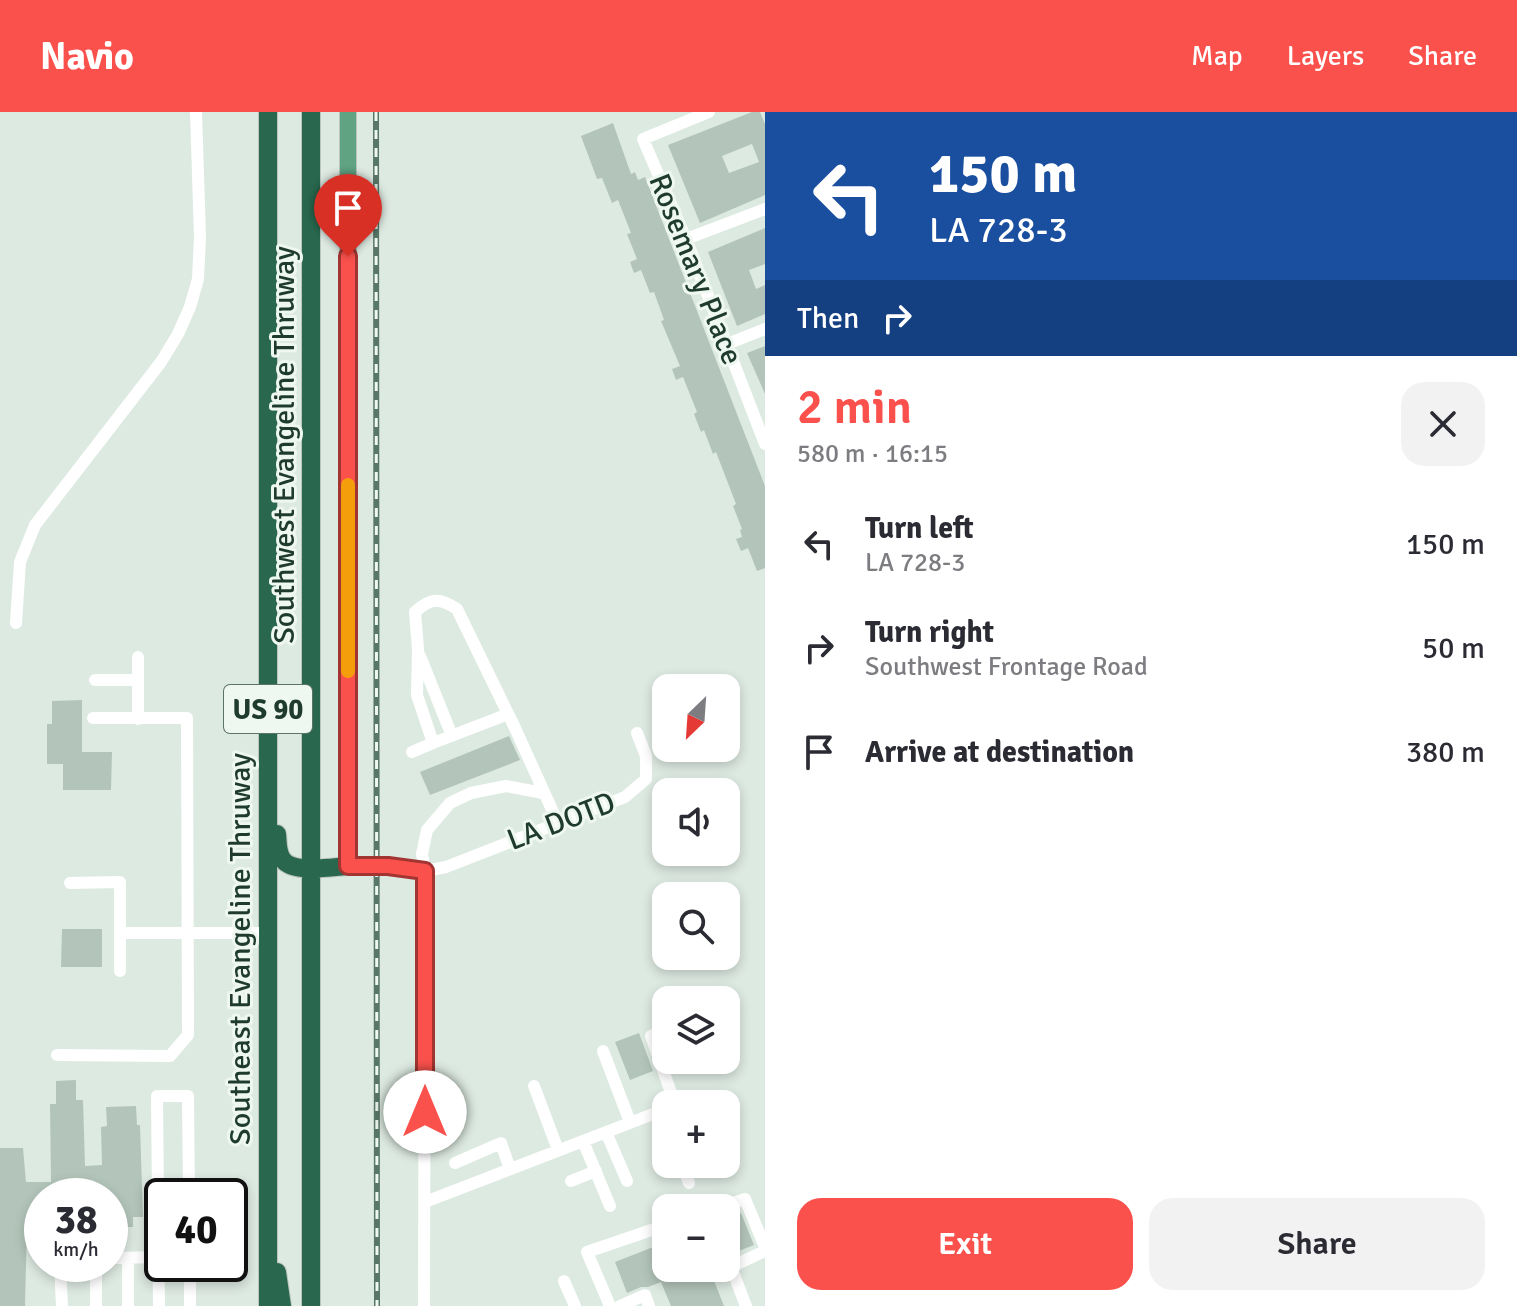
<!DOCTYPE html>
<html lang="en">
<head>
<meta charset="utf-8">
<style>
	:root { --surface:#fff; --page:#f2f2f3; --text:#2b2b33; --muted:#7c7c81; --accent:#fa514c }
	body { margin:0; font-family:Signika,sans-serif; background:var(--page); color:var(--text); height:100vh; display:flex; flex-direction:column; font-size:30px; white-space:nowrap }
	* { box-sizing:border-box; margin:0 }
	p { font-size:26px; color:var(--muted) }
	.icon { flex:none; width:44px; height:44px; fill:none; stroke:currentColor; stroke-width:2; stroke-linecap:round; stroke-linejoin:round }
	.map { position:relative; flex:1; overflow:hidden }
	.panel { display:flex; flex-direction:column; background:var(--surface); width:752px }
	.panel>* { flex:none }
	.top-card { background:#1a4fa0; color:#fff; overflow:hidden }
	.needle { width:52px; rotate:205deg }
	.tools { position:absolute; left:652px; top:562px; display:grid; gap:16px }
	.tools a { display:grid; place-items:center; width:88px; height:88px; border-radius:16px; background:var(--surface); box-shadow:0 4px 12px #0003; font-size:40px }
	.speed { position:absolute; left:24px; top:1066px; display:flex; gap:16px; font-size:40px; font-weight:700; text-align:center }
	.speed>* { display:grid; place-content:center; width:104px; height:104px; border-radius:50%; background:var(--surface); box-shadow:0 4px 12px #0003; line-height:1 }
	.speed small { font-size:20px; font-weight:400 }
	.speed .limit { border:4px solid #111; border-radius:12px; background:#fff; color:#111 }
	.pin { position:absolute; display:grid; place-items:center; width:68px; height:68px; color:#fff; margin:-82px -34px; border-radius:50% 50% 50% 0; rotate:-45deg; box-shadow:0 0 8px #0007 }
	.pin .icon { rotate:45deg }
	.me { position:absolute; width:88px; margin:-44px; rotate:0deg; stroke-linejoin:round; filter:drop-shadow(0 0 6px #0008) }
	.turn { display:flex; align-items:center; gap:28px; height:168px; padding:0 32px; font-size:36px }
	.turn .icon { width:104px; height:104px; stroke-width:2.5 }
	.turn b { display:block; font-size:56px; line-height:68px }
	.then { display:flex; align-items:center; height:76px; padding:0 32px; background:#0003; gap:16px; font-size:30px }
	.round { display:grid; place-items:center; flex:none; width:84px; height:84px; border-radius:24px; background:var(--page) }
	.overview { display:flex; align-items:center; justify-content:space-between; height:136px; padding:0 32px }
	h1 { font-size:48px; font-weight:600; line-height:60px; color:var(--accent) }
	.cta { display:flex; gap:16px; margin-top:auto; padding:16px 32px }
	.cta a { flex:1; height:92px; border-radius:24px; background:var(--accent); color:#fff; font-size:32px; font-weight:600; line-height:92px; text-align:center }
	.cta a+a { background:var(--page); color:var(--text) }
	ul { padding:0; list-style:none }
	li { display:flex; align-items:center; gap:24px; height:104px; padding:0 32px }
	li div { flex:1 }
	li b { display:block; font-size:30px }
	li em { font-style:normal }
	header { display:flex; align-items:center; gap:48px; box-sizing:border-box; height:112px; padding:0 40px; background:var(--accent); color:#fff }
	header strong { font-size:38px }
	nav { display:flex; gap:44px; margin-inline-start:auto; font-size:28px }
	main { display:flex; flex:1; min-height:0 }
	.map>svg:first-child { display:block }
	.building { fill:#b3c5ba; fill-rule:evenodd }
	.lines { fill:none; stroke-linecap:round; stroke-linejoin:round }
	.major-casing { stroke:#bcc4c0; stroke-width:18 }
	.highway-casing { stroke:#bcc4c0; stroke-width:20 }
	.minor { stroke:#fff; stroke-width:12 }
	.major { stroke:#5fa383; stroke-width:16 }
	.highway { stroke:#29684e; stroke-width:18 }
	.rail-casing { stroke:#587768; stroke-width:6 }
	.rail { stroke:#eef7f0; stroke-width:3; stroke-dasharray:9; stroke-linecap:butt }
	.route-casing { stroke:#a23531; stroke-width:20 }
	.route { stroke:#fa514c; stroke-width:14 }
	.slow { stroke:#f59e0b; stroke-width:14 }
	.labels { text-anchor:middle; stroke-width:6; stroke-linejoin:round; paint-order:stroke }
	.shield { fill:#eef7f0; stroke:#5c7368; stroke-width:2 }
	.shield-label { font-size:28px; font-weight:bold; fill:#1e3b2d }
	.street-label { font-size:30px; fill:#1e3b2d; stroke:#eef7f0 }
</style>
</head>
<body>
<header>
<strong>Navio</strong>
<nav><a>Map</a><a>Layers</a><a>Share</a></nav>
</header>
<main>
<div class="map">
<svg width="765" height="1194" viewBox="0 0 765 1194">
	<rect width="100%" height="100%" fill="#ddeae2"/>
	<!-- building -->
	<path class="building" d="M752,0H760L765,12V83L700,111L668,33ZM752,32L759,50L729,61L722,44Z
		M613,11L631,62L635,60L638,68L645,65L765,374V456L757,459L748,436L741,439L736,427L742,425L740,418L742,417L733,394L736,392L716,340L713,342L704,318L701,320L694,302L697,300L683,265L676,268L672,257L680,254L661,209L664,208L654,180L650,181L641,158L634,161L630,150L637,147L627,122L631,121L618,88L612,91L602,66L597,67L581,24Z
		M765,116V152L749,158L756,177L765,173V202L737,214L708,140Z
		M765,234V282L747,241Z
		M82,588V640H112L111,678H63V652H47V612H52V589Z
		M509,624L520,648L430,683L420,660Z
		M62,817H102V855H61Z
		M639,921L653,959L630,968L615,930Z
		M76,968V988H83L85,1054L102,1053L101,1015L107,1014L106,995L136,994L137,1013H140L143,1105H133V1115H111L110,1084H42L41,1111H27L25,1194H0V1036H23L26,1070H51L50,992H56V969Z
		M741,1101L754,1133L726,1144V1106Z
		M666,1130V1156H709L724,1194H671L661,1170L648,1175H641L627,1181L615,1150Z"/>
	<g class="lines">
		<!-- major casing -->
		<g class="major-casing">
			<path id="major" d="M348,754V0"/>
		</g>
		<!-- highway casing -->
		<g class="highway-casing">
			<path id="highway" d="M277,722C278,731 277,741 283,748C294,762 332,755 348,754
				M277,1160L282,1194
				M268,1194V0
				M311,1194V0"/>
		</g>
		<!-- minor -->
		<path class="minor" d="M709,0L643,27L686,127L765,332
			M686,127L765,97
			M727,232L765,217
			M16,511L20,450L35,413L161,250L178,222L190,195L198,167L200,125L196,0
			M420,544L452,624
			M138,545V607
			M95,568H138
			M508,602L433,631L417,583L418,537L415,500C431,485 440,486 457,497L515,616L558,711
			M412,640L433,631
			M348,754H388L425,759L446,755L625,685L646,667V644L637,621
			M70,771L120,770V821
			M120,859V821H268
			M666,917L651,924L675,992
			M603,939L630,1010
			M57,943L170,944L188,923L187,606H93
			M534,974L558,1038
			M606,1020L627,1069
			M583,1029L610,1094
			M455,1051L501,1031L510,1057
			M682,1052L689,1071
			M571,1069L596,1059
			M425,1090L666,997
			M717,1096L745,1087L765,1135
			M110,1146L162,1145
			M60,1152L62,1194
			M190,1152V1194
			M564,1169L575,1194
			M96,1194V1152
			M128,1194V1146
			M159,1194L157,984H188L189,1084
			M424,1194L425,759L422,742L427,718L450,691L471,681L506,674L543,681
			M610,1194L587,1140L666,1113
			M620,1194L645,1183L649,1194
			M746,1194L731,1155L765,1139"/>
		<!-- major -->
		<use href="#major" class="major"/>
		<!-- highway -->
		<use href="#highway" class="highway"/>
		<!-- rail casing -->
		<g class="rail-casing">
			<path id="rail" d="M376,0L377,1194"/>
		</g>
		<!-- rail -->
		<use href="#rail" class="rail"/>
	</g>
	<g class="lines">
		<!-- route casing -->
		<g class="route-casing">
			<path id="route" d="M348,144V754H388L425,759V1000"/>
		</g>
		<!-- route -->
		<use href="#route" class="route"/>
		<!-- slow -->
		<path class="slow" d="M348,373V559"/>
	</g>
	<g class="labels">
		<!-- shield labels -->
		<rect class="shield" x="224" y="573" width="88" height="48" rx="6"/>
		<g class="shield-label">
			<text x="268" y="607">US 90</text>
		</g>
		<!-- street labels -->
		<g class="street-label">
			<text transform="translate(696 157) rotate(68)" y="10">Rosemary Place</text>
			<text transform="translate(284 333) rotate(-90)" y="10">Southwest Evangeline Thruway</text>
			<text transform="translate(561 709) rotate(-21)" y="10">LA DOTD</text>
			<text transform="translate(240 837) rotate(-90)" y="10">Southeast Evangeline Thruway</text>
		</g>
	</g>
</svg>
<div class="tools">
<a><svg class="needle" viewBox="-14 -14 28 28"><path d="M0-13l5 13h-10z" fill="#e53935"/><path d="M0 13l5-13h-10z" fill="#7c7c81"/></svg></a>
<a><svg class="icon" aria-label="sound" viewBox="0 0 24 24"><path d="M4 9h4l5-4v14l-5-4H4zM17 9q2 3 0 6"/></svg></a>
<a><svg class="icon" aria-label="search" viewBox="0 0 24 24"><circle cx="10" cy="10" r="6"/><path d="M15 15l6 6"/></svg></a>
<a><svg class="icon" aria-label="layers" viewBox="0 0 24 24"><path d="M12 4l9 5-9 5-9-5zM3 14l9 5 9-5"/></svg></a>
<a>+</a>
<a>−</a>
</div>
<div class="speed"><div>38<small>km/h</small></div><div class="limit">40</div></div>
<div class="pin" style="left:348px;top:144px;background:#d93025"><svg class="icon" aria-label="arrive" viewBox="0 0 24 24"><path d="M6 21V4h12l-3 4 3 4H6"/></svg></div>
<svg class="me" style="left:425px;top:1000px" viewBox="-20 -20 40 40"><circle r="19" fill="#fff"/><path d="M0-13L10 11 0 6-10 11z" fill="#fa514c"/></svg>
</div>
<section class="panel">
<div class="top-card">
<div class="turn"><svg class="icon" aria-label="left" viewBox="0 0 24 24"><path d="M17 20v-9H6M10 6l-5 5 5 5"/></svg><div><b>150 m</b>LA 728-3</div></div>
<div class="then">Then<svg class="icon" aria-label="right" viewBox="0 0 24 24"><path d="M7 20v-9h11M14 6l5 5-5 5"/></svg></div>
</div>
<div class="overview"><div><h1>2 min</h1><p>580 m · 16:15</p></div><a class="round"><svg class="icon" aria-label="close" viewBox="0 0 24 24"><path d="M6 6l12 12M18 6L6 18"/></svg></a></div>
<ul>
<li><svg class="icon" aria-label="left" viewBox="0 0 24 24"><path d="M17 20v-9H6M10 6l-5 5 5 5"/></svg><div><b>Turn left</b><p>LA 728-3</p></div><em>150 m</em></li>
<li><svg class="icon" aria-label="right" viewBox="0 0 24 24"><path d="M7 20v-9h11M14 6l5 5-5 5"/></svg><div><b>Turn right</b><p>Southwest Frontage Road</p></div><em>50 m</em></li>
<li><svg class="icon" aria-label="arrive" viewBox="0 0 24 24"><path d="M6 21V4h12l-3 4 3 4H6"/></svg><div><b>Arrive at destination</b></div><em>380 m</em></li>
</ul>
<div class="cta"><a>Exit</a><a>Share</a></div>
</section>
</main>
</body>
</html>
